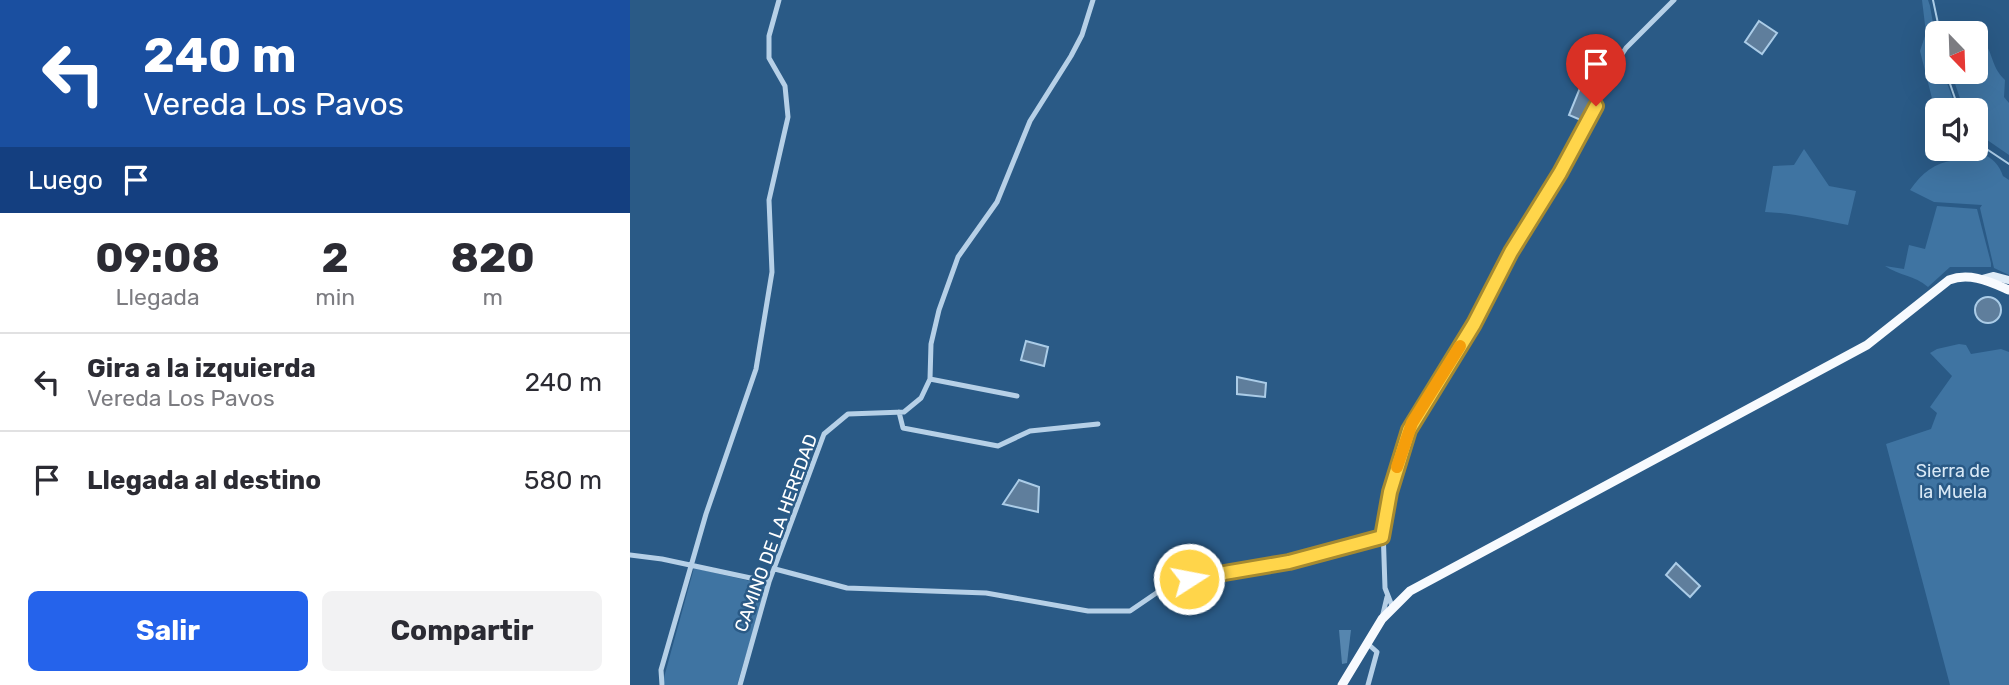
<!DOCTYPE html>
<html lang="es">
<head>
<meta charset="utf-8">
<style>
	:root { --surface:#fff; --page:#f2f2f3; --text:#2b2b33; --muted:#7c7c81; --line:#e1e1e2; --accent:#2563eb }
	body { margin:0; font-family:Rubik,sans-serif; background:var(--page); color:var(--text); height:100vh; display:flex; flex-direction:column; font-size:26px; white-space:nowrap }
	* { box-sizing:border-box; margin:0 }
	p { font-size:23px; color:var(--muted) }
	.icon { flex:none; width:38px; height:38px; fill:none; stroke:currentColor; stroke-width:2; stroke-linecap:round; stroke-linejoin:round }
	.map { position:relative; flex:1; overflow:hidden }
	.drawer { display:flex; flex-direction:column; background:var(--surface); width:630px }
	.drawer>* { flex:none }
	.guide { background:#1a4fa0; color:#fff; overflow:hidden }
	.needle { width:46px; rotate:157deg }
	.buttons { position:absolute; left:1295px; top:21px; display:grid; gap:14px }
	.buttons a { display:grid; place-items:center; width:63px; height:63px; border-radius:10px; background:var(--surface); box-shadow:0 7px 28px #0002; font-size:35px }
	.pin { position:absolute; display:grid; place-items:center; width:60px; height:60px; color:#fff; margin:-72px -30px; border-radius:50% 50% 50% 0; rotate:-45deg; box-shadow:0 0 7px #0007 }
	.pin .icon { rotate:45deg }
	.me { position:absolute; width:77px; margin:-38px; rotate:79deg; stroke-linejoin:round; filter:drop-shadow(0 0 5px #0008) }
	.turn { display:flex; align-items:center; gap:24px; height:147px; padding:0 28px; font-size:32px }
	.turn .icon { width:91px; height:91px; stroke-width:2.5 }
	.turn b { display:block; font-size:49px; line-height:60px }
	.then { display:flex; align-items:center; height:66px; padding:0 28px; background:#0003; gap:14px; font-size:26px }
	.eta { display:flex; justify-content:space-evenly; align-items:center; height:119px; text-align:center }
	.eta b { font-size:42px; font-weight:700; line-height:49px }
	.button { display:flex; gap:14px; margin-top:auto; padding:14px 28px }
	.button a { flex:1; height:80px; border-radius:10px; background:var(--accent); color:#fff; font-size:28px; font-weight:700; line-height:80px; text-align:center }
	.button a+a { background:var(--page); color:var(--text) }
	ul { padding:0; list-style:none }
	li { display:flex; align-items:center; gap:21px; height:98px; padding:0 28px; border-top:2px solid var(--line) }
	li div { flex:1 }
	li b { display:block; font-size:26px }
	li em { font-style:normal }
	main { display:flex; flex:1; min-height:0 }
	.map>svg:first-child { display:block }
	.green { fill:#3f74a2 }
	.water { fill:#5f7e9c; stroke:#abcce7; stroke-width:2 }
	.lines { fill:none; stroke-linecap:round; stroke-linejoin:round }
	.stream { stroke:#abcce7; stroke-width:2 }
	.building { fill:#5686af }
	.street { stroke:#b6d0e7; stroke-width:5 }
	.secondary { stroke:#dfecf7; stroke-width:8 }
	.primary { stroke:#f7fafe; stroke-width:9 }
	.route-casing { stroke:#a68a30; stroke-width:18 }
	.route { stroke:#ffd54a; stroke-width:12 }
	.slow { stroke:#f59e0b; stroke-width:12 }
	.labels { text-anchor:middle; stroke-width:5; stroke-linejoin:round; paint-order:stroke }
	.park-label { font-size:18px; fill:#d9e9f6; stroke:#2a5a86 }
	.street-label { font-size:18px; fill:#fff; stroke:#2a5a86 }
</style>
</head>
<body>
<main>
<section class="drawer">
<div class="guide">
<div class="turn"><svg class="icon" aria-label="left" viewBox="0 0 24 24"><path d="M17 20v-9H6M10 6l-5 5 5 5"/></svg><div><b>240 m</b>Vereda Los Pavos</div></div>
<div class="then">Luego<svg class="icon" aria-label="arrive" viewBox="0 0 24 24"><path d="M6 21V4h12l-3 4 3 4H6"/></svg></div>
</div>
<div class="eta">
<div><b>09:08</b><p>Llegada</p></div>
<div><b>2</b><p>min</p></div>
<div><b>820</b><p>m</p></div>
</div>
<ul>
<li><svg class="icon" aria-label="left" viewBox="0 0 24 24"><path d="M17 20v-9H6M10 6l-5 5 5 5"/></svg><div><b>Gira a la izquierda</b><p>Vereda Los Pavos</p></div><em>240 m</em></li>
<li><svg class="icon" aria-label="arrive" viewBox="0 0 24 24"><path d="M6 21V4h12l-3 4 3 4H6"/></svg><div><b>Llegada al destino</b></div><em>580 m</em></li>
</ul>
<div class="button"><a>Salir</a><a>Compartir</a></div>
</section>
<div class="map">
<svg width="1379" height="685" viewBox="0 0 1379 685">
	<rect width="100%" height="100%" fill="#2a5a86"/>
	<!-- green -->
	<path class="green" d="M1292,0H1298L1300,6L1307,46V72H1313L1327,110H1307V118L1290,51L1296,33Z
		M1351,39C1364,51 1360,66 1375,80L1374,97L1379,103V155L1347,133L1346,110H1334L1321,72H1346V40Z
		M1174,149L1199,186L1226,191L1218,225C1189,220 1164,213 1135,212L1143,166L1164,165Z
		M1322,149C1342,149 1366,153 1373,176L1379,180V275L1364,268L1350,208L1352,205L1304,202L1280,190C1292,173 1304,163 1325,160L1328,156Z
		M1307,206L1347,209L1361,263V267H1320L1298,287C1284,275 1270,276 1255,266L1274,269L1279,245L1295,249Z
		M1329,344L1336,345L1341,354L1371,349L1379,352V685H1320L1256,444L1301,429L1307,413L1300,407L1322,376L1300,353L1307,349Z
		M64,568L137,585L107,685H35L33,681Z"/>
	<!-- water -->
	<path class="water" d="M1129,21L1147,33L1132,54L1115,42Z
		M952,83L967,89L953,121L939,115Z
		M1345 310a13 13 0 1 1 26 0a13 13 0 1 1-26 0Z
		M396,341L418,347L414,366L391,360Z
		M607,377L636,383L635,397L607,394Z
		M389,480L409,487L408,512L373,504Z
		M1046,563L1070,586L1060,597L1036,575Z"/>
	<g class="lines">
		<!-- stream -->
		<path class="stream" d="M1303,0L1310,33
			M1316,72L1329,110
			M1346,142L1379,164"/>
	</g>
	<!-- building -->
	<path class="building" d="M709,630H721L717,663L712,664Z"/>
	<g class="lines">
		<!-- street -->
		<path class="street" d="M300,379L387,396
			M269,412L273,428L368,446L400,431L468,424
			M0,555L32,559L139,582
			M145,569L217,588L356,593L458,611H500L544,581L659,562L752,537
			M762,606L755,588L753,528L779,430L844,324L881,252L953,134L983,68L996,48L1044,0
			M752,618L757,597
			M32,685L31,670L76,514L126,369L142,272L139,200L158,117L155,86L139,58V36L149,0
			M110,685L139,582L194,434L218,414L274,412L291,398L300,379L301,344L309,310L328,257L367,202L400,121L441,56L452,35L463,0
			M738,685L747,652L738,644"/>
		<!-- secondary -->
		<path class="secondary" d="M1352,279L1363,276L1379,280"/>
		<!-- primary -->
		<path class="primary" d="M712,685L752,619L780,591L1237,345L1319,280C1340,272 1360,282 1379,290"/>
	</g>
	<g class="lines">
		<!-- route casing -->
		<g class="route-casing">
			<path id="route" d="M559,579L659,562L752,537L760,492L779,430L844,324L881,252L930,173L966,106"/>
		</g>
		<!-- route -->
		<use href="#route" class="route"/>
		<!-- slow -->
		<path class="slow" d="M767,467L782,423L830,346"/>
	</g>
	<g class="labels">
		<!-- park labels -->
		<g class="park-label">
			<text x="1323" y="477">Sierra de<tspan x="1323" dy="21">la Muela</tspan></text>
		</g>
		<!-- street labels -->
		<g class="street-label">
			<text transform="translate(146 533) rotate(-70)" y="6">CAMINO DE LA HEREDAD</text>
		</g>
	</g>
</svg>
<div class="buttons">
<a><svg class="needle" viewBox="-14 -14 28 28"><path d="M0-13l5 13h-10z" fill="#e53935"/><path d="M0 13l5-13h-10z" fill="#7c7c81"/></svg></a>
<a><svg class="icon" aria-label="sound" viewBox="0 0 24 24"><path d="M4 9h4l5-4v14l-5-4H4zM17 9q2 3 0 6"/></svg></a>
</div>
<div class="pin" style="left:966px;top:106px;background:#d93025"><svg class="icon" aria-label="arrive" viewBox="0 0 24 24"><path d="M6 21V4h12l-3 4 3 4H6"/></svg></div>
<svg class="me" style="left:559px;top:579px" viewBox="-20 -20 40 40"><circle r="17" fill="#ffd54a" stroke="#fff" stroke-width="3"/><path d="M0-11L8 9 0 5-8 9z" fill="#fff"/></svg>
</div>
</main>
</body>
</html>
